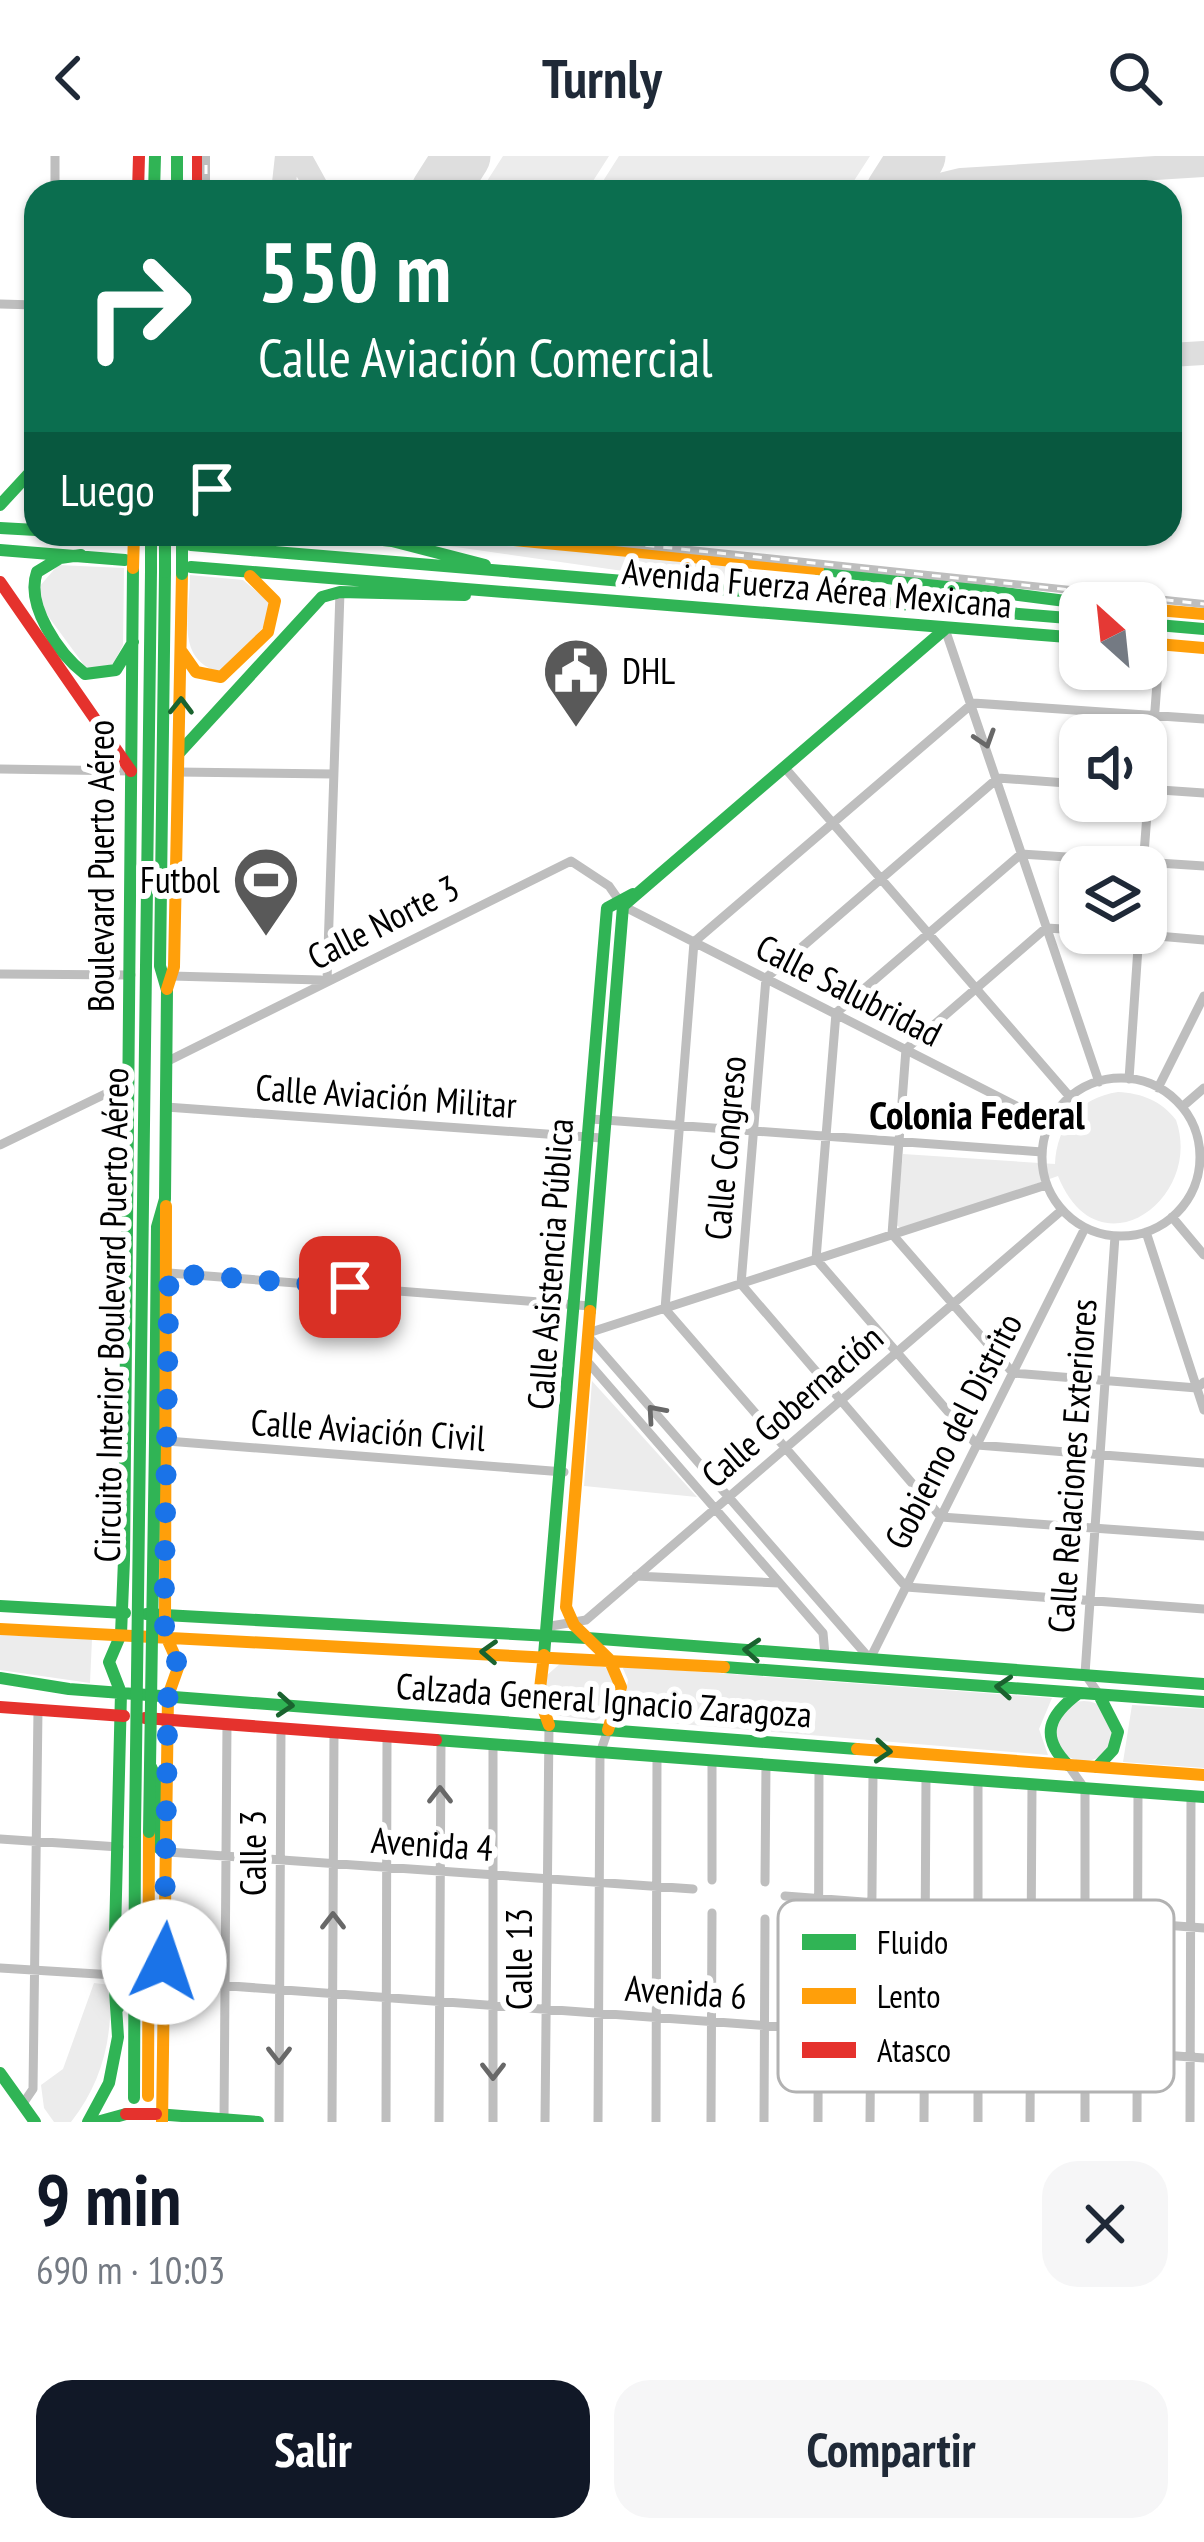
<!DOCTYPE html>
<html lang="es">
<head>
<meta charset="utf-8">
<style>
	:root { --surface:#fff; --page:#f6f6f7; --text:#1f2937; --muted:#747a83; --accent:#111827 }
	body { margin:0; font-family:"PT Sans Narrow",sans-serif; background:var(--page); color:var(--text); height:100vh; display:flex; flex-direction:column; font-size:45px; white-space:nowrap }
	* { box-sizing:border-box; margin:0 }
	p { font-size:39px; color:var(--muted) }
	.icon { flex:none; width:66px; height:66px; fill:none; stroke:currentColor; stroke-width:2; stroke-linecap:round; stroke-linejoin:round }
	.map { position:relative; height:1966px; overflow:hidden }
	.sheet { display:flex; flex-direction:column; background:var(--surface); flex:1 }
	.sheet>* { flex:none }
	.banner { position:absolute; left:24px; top:24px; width:1158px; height:366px; border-radius:36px; box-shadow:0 3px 9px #0004; background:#0b6e4f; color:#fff; overflow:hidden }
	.needle { width:78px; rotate:333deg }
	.fabs { position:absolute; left:1059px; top:426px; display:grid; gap:24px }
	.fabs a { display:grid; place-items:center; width:108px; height:108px; border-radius:24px; background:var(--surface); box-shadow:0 3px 9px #0004; font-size:60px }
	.pin { position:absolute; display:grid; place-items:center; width:102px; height:102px; color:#fff; margin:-51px; border-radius:24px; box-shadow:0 6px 18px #0006 }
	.me { position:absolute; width:132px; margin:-66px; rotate:4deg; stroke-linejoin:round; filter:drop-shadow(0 0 9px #0008) }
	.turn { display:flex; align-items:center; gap:42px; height:252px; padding:0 36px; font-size:54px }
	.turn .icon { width:156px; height:156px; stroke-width:2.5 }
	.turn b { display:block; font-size:84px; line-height:102px }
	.then { display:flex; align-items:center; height:114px; padding:0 36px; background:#0003; gap:24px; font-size:45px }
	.round { display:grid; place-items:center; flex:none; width:126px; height:126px; border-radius:36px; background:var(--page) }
	.headline { display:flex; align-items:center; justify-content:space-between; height:204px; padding:0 36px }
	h1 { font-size:72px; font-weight:700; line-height:90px; color:var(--accent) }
	.action { display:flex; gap:24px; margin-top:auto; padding:24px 36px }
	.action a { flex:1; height:138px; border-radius:36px; background:var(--accent); color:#fff; font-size:48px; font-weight:700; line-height:138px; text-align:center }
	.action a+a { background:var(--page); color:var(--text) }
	header { display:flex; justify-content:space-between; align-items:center; height:156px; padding:0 36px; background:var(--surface); font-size:54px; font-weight:700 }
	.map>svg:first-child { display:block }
	.green { fill:#ececec }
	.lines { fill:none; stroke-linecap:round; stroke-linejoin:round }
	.taxiway { stroke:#dedede; stroke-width:24 }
	.runway { stroke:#dedede; stroke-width:57 }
	.street { stroke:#bebebe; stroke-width:9 }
	.fast { stroke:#30b455; stroke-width:12 }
	.slow { stroke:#ff9f0a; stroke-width:12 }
	.jam { stroke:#e5322d; stroke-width:12 }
	.rail-casing { stroke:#bebebe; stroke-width:8 }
	.rail { stroke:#fff; stroke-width:3; stroke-dasharray:9; stroke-linecap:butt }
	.fast-bridge { stroke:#30b455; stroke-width:12 }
	.slow-bridge { stroke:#ff9f0a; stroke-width:12 }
	.jam-bridge { stroke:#e5322d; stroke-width:12 }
	.oneway { stroke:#1a632f }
	.oneway2 { stroke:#686868 }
	.route { stroke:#1a73e8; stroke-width:21; stroke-dasharray:0 37.8 }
	.labels { text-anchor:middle; stroke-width:12; stroke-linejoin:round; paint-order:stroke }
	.street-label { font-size:36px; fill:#000; stroke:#fff }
	.poi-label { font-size:36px; fill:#000; stroke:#fff; text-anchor:start }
	.neighbourhood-label { font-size:39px; font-weight:bold; fill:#000; stroke:#fff }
	.key { fill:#fff; stroke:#b2b2b2; stroke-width:3 }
	.key-label { font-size:33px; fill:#000 }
</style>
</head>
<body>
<header><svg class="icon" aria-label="back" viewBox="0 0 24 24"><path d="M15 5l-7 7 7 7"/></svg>Turnly<svg class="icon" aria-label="search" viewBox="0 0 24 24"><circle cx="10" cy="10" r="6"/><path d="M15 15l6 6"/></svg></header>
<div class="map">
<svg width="1204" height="1966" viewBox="0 0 1204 1966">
	<rect width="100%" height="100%" fill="#fff"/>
	<!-- green -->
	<path class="green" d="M503,0H609L586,36H480Z
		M619,0H870L850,31L839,36H596Z
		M450,386L697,403L752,415V421L791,425L786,430L658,420L442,389Z
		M58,409L124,412L123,489L113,508L90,513L84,509L45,456L39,431Z
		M190,419L243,424L269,446L270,464L222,517C174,504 190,460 190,419Z
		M1118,936C1141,937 1162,945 1176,964C1204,1043 1098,1120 1058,1020L903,1074L895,1068L903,998L1055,1008C1057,969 1079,942 1118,936Z
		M592,1225L697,1341L584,1330Z
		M0,1479L92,1483L90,1527L0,1514Z
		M562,1506L611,1512L615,1525L609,1556L596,1565L554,1559L545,1546L546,1520Z
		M622,1510L1052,1542L1039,1573L1048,1599L621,1563L628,1524Z
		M1054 1575a30 30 0 1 1 60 0a30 30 0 1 1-60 0Z
		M1132,1549L1204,1553V1612L1123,1606Z
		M94,1827L110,1829C113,1881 103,1925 71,1966H54L44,1952L41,1929L63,1913Z"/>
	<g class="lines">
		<!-- taxiway -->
		<path class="taxiway" d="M299,0L319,36
			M283,36L287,0
			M889,36L916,0
			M912,36L961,24L1204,9
			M1170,199L1204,197"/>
		<!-- runway -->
		<path class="runway" d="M439,36L462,0
			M894,36L917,0"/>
		<!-- street -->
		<path class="street" d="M55,36V0
			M0,148L36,149
			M945,473L1099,926
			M1204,563L973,547L694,786L665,1153L906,1431L1204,1453
			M785,612L1070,941
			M0,613L131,615
			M177,616L333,618
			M1080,628L998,622L766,822L741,1128L941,1361L1204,1380
			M1146,633L1204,637
			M1204,710L1021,698L836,857L816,1103L977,1289L1204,1307
			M1143,711L1160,488
			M1080,774L1046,772L906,893L892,1078L1013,1217L1197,1232L1204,1226
			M1123,777L1204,784
			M0,818L131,819
			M171,820L321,824
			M327,824L340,436
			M166,906L571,705L609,730L623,750L1050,967
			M1042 1001a79 79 0 1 1 158 0a79 79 0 1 1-158 0Z
			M1129,923L1139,777
			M1158,932L1204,840
			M166,951L602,982
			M1182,951L1204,932
			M591,963L1042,996
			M0,989L130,926
			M1172,1061L1204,1099
			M1146,1076L1204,1254
			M169,1117L590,1150
			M588,1177L1046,1029
			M588,1180L870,1503L1085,1072
			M586,1204L823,1477L825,1499
			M167,1285L564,1316
			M636,1420L779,1427
			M551,1470L586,1464L1062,1054
			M1098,1537L1085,1518L1115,1080
			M1068,1609L1085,1633V1966
			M0,1683L119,1691
			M168,1696L693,1733
			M712,1724V1605
			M765,1726L766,1608
			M785,1740L1204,1772
			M0,1812L114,1819
			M163,1825L1204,1902
			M22,1949L33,1933L38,1554
			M224,1963L227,1567
			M279,1966L281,1572
			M332,1966L334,1577
			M386,1966L387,1582
			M439,1966L441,1584
			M493,1966V1588
			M545,1966L549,1569
			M598,1966L600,1597L608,1574
			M656,1966L657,1601
			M711,1966L712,1757
			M764,1966L765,1763
			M818,1966L819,1613
			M870,1966L873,1618
			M924,1966L926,1622
			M978,1966V1625
			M1030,1966L1032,1629
			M1137,1966L1138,1636
			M1190,1966L1191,1640"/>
		<!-- fast -->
		<path class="fast" d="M177,0V36
			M138,34L139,36
			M154,36L155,0
			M0,349L36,310
			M0,372L36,374
			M329,378L392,385L485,409
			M191,389L1080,463
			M0,394L125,404
			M81,399L60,402L37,416C25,449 59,498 85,518L116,514L133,486
			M191,411L1080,482
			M818,413L1081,447
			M1146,468L1204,473
			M179,597L322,441L340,436L465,439
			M590,1155L623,750L945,473
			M140,1285L151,415
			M155,1285L157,1071L165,1043L167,834L160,810L165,416
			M0,1450L125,1457
			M146,1458L587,1482L1204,1528
			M544,1499L607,752L633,738
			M724,1511L1204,1546
			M0,1522L69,1533L857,1593
			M436,1584L1204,1641
			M1068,1609C1039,1580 1049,1559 1079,1537
			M151,1611L160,1631L159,1692
			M1097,1611L1113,1594L1118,1576L1099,1539
			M118,1852L123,1819
			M0,1917L35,1966
			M134,1942L135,1676
			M156,1958L258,1966
			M88,1966L109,1927L118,1881L114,1819L121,1537L109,1506L121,1478L124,1404L133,412
			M97,1966L126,1958"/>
		<!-- slow -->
		<path class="slow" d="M89,378L125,382
			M451,378L818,413
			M1146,453L1204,458
			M1146,487L1204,492
			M182,496L196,516L221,521L268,476L275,445L250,420
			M167,833L174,811L182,418
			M590,1155L566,1451L574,1469L609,1503
			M0,1473L724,1511
			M544,1499L539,1541L549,1569
			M608,1574L621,1531L609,1503
			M857,1593L1204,1619
			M159,1772L164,1806
			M148,1940L149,1676
			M162,1966L168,1540L179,1509L165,1478L166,1050"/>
		<!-- jam -->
		<path class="jam" d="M198,0V36
			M138,36L139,0
			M0,426L131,615
			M0,1551L124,1560
			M145,1562L436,1584"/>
		<!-- rail casing -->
		<g class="rail-casing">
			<path id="rail" d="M206,36V0
				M538,378L1204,448"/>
		</g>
		<!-- rail -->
		<use href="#rail" class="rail"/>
		<!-- fast-bridge -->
		<path class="fast-bridge" d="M151,378V415
			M165,378V416
			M182,379V418
			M135,1676L140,1285
			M149,1676L155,1285"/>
		<!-- slow-bridge -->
		<path class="slow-bridge" d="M133,412L134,378"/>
		<!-- jam-bridge -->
		<path class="jam-bridge" d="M126,1958H156"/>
	</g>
	<!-- one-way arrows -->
	<defs><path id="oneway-chevron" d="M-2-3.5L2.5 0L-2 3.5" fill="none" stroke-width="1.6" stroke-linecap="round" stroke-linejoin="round" transform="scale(3)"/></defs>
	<g class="oneway">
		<use href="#oneway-chevron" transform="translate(181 550) rotate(-89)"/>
		<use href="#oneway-chevron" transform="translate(752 1494) rotate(-176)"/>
		<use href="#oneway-chevron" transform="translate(489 1496) rotate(-177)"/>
		<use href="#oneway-chevron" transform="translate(1004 1531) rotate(-176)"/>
		<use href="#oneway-chevron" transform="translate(285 1549) rotate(4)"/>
		<use href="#oneway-chevron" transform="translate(883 1595) rotate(4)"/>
	</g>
	<g class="oneway2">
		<use href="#oneway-chevron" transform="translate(985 583) rotate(72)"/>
		<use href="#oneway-chevron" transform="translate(655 1257) rotate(-131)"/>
		<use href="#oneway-chevron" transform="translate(440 1639) rotate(-90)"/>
		<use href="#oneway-chevron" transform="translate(333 1765) rotate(-90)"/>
		<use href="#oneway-chevron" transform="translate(279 1899) rotate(90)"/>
		<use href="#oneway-chevron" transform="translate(493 1915) rotate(90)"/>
	</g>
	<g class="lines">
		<!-- route -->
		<path class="route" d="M164,1806L168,1540L178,1509L165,1478L164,1459L169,1117L350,1131"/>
	</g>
	<!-- icons -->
	<defs>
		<g id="civic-pin" transform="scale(3.45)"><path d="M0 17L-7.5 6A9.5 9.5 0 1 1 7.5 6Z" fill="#595959" stroke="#fff"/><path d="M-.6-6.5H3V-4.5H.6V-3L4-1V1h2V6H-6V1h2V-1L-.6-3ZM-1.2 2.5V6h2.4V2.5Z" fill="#fff"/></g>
		<g id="stadium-pin" transform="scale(3.45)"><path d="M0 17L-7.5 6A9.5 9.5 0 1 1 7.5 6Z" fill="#595959" stroke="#fff"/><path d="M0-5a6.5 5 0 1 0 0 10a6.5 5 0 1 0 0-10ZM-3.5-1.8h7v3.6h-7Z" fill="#fff"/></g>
	</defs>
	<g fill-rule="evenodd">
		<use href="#civic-pin" x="576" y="515"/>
		<use href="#stadium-pin" x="266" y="724"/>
	</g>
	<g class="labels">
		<!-- street labels -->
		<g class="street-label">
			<text transform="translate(817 432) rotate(5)" y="13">Avenida Fuerza Aérea Mexicana</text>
			<text transform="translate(101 710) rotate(-90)" y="13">Boulevard Puerto Aéreo</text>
			<text transform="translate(383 766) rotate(-27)" y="13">Calle Norte 3</text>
			<text transform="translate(849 834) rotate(27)" y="13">Calle Salubridad</text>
			<text transform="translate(386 940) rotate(4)" y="13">Calle Aviación Militar</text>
			<text transform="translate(725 992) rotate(-85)" y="13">Calle Congreso</text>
			<text transform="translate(550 1108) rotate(-86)" y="13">Calle Asistencia Pública</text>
			<text transform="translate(111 1159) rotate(-89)" y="13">Circuito Interior Boulevard Puerto Aéreo</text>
			<text transform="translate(792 1250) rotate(-41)" y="13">Calle Gobernación</text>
			<text transform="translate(368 1274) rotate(4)" y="13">Calle Aviación Civil</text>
			<text transform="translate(953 1275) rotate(-63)" y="13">Gobierno del Distrito</text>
			<text transform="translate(1072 1310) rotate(-86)" y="13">Calle Relaciones Exteriores</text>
			<text transform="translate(604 1544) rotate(4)" y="13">Calzada General Ignacio Zaragoza</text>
			<text transform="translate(432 1688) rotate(4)" y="13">Avenida 4</text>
			<text transform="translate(253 1697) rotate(-90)" y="13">Calle 3</text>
			<text transform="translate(519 1803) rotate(-90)" y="13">Calle 13</text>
			<text transform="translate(686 1836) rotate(4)" y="13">Avenida 6</text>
		</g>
		<!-- poi labels -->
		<g class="poi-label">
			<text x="622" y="528">DHL</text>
			<text x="220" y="737" text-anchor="end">Futbol</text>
		</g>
		<!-- neighbourhood labels -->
		<g class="neighbourhood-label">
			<text x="977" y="973">Colonia Federal</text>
		</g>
	</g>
	<!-- legend -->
	<rect x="778" y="1744" width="396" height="192" rx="18" class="key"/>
	<rect x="802" y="1778" width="54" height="16" fill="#30b455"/>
	<rect x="802" y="1832" width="54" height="16" fill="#ff9f0a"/>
	<rect x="802" y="1886" width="54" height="16" fill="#e5322d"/>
	<g class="key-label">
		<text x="877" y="1798">Fluido</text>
		<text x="877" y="1852">Lento</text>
		<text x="877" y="1906">Atasco</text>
	</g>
</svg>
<div class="fabs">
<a><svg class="needle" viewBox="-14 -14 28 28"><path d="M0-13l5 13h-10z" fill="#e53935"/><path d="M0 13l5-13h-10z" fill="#747a83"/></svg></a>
<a><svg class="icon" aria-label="sound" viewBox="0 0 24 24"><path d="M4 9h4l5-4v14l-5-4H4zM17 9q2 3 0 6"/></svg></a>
<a><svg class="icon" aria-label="layers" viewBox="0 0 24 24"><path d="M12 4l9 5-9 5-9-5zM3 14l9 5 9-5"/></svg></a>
</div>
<div class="pin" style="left:350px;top:1131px;background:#d93025"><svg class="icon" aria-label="arrive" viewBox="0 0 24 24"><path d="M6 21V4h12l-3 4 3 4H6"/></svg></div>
<svg class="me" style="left:164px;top:1806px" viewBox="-20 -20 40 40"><circle r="19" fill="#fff"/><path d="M0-13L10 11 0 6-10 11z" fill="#1a73e8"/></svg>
<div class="banner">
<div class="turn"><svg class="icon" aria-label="right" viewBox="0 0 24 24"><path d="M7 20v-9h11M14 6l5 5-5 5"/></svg><div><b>550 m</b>Calle Aviación Comercial</div></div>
<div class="then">Luego<svg class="icon" aria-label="arrive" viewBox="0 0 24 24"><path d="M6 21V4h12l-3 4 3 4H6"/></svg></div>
</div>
</div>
<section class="sheet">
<div class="headline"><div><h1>9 min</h1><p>690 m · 10:03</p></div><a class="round"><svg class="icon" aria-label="close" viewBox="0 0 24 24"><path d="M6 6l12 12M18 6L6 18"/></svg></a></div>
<div class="action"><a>Salir</a><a>Compartir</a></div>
</section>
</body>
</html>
